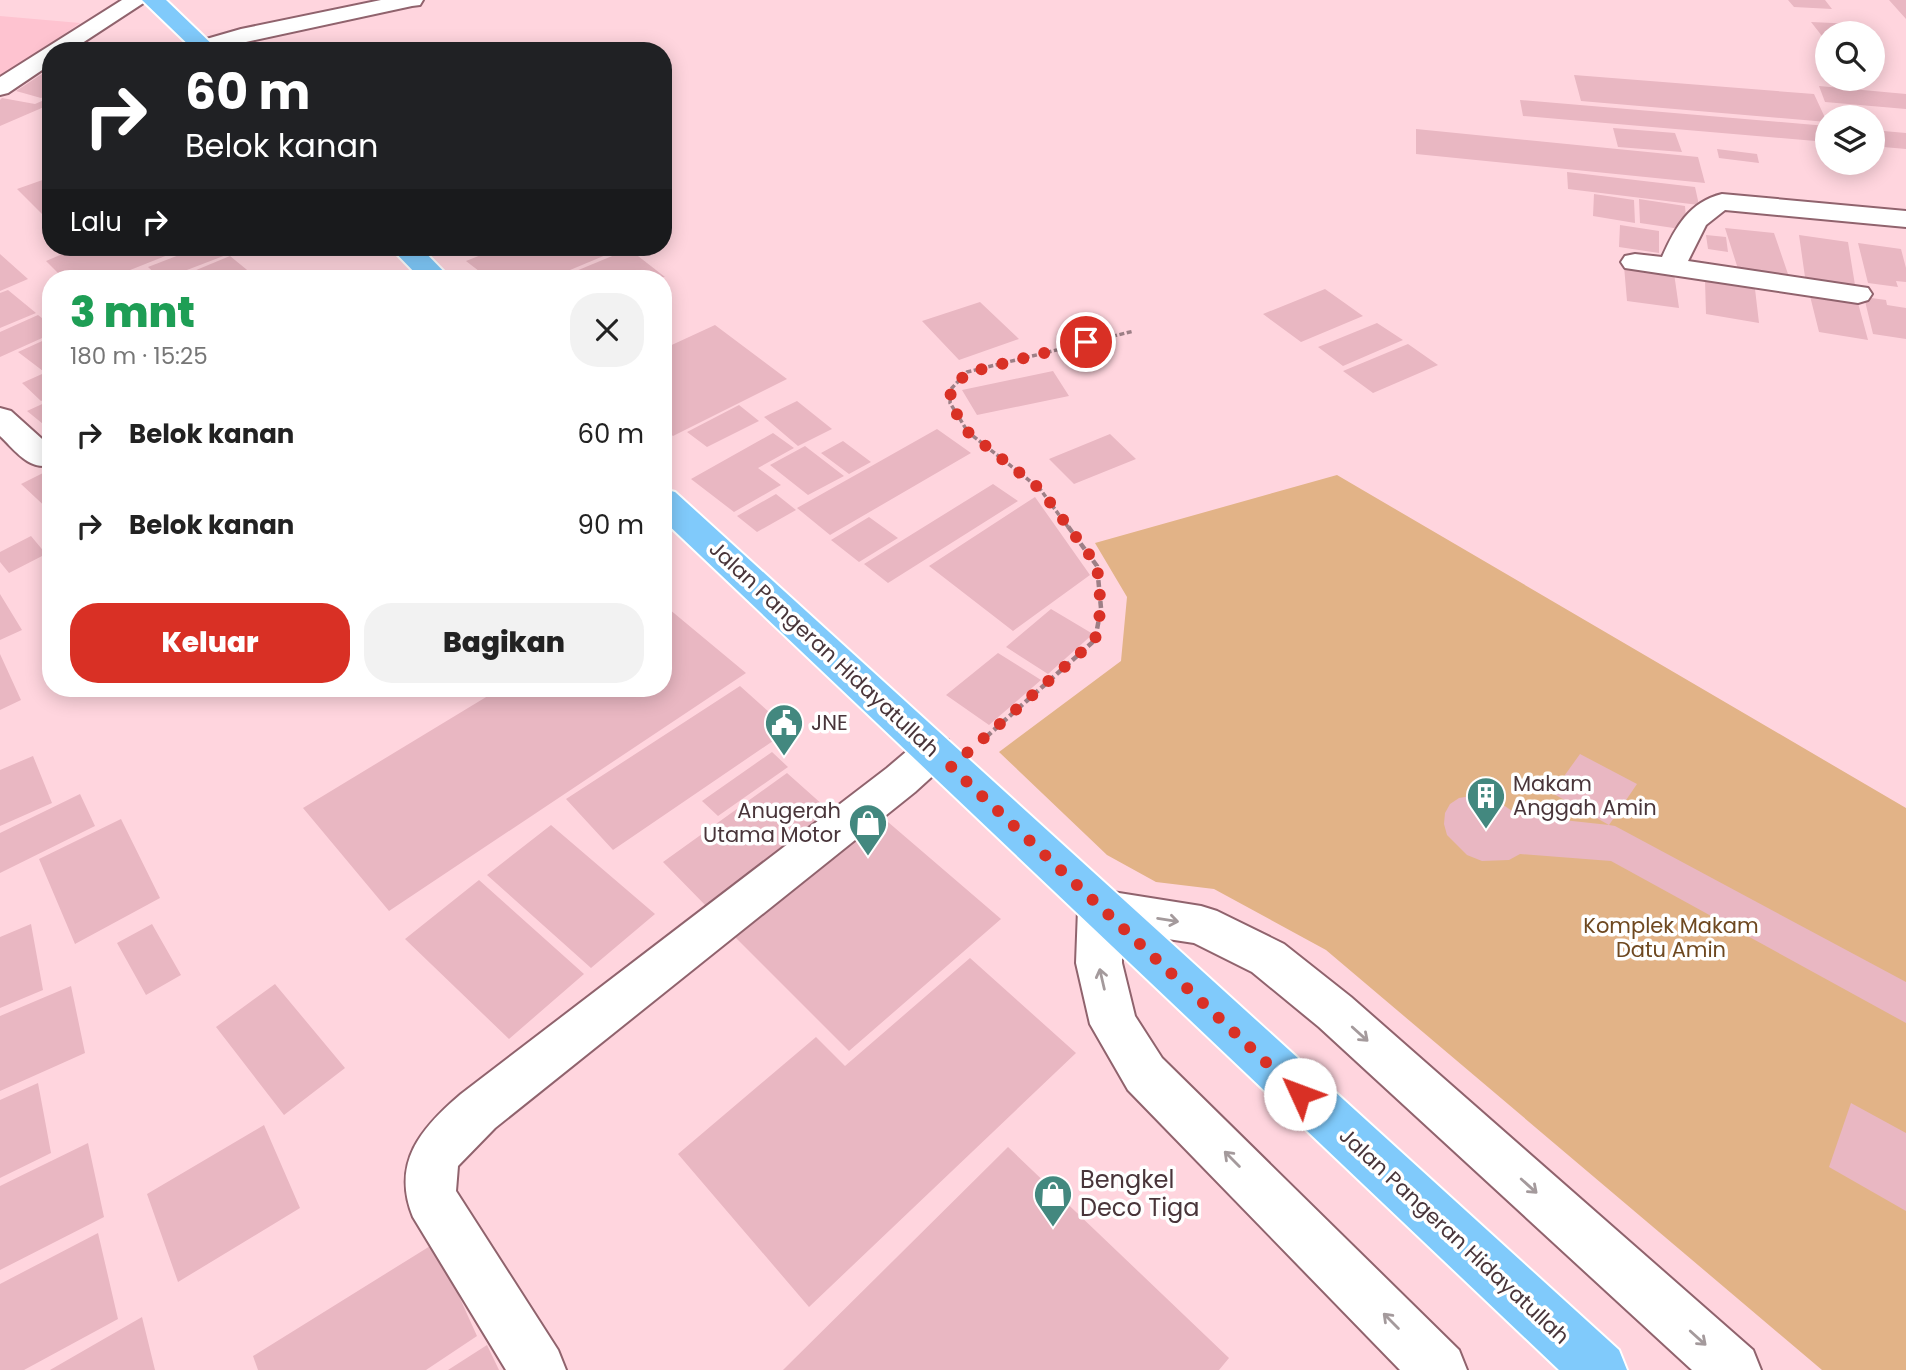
<!DOCTYPE html>
<html lang="id">
<head>
<meta charset="utf-8">
<style>
	:root { --surface:#fff; --page:#f2f2f2; --text:#222; --muted:#767676; --accent:#d93025 }
	body { margin:0; font-family:Poppins,sans-serif; background:var(--page); color:var(--text); height:100vh; display:flex; flex-direction:column; font-size:26px; white-space:nowrap }
	* { box-sizing:border-box; margin:0 }
	p { font-size:23px; color:var(--muted) }
	.icon { flex:none; width:38px; height:38px; fill:none; stroke:currentColor; stroke-width:2; stroke-linecap:round; stroke-linejoin:round }
	.map { position:relative; flex:1; overflow:hidden }
	.sheet { position:absolute; left:42px; top:270px; width:630px; height:427px; display:flex; flex-direction:column; background:var(--surface); border-radius:28px; box-shadow:0 4px 18px #0003 }
	.sheet>* { flex:none }
	.hud { position:absolute; left:42px; top:42px; width:630px; height:214px; border-radius:28px; box-shadow:0 4px 18px #0003; background:#202124; color:#fff; overflow:hidden }
	.controls { position:absolute; left:1815px; top:21px; display:grid; gap:14px }
	.controls a { display:grid; place-items:center; width:70px; height:70px; border-radius:50%; background:var(--surface); box-shadow:0 4px 18px #0003; font-size:35px }
	.pin { position:absolute; display:grid; place-items:center; width:60px; height:60px; color:#fff; margin:-30px; border:4px solid #fff; border-radius:50%; box-shadow:0 2px 7px #0007 }
	.me { position:absolute; width:77px; margin:-38px; rotate:313deg; stroke-linejoin:round; filter:drop-shadow(0 0 5px #0008) }
	.turn { display:flex; align-items:center; gap:24px; height:147px; padding:0 28px; font-size:32px }
	.turn .icon { width:91px; height:91px; stroke-width:2.5 }
	.turn b { display:block; font-size:49px; line-height:60px }
	.then { display:flex; align-items:center; height:66px; padding:0 28px; background:#0003; gap:14px; font-size:26px }
	.round { display:grid; place-items:center; flex:none; width:74px; height:74px; border-radius:28px; background:var(--page) }
	.headline { display:flex; align-items:center; justify-content:space-between; height:119px; padding:0 28px }
	h1 { font-size:42px; font-weight:800; line-height:52px; color:#1e9e55 }
	.cta { display:flex; gap:14px; margin-top:auto; padding:14px 28px }
	.cta a { flex:1; height:80px; border-radius:28px; background:var(--accent); color:#fff; font-size:28px; font-weight:800; line-height:80px; text-align:center }
	.cta a+a { background:var(--page); color:var(--text) }
	ul { padding:0; list-style:none }
	li { display:flex; align-items:center; gap:21px; height:91px; padding:0 28px }
	li div { flex:1 }
	li b { display:block; font-size:26px }
	li em { font-style:normal }
	.map>svg:first-child { display:block }
	.built { fill:#fec3d0 }
	.green { fill:#e2b387 }
	.building { fill:#e9b7c2 }
	.lines { fill:none; stroke-linecap:round; stroke-linejoin:round }
	.minor-casing { stroke:#90636d; stroke-width:4 }
	.primary-casing { stroke:#fff; stroke-width:4 }
	.path-far1 { stroke:#9d7f86; stroke-width:3.5; stroke-dasharray:5 2.5; stroke-linecap:butt }
	.path { stroke:#9d7f86; stroke-width:4.5; stroke-dasharray:7 3.5; stroke-linecap:butt }
	.minor { fill:#fff; fill-rule:evenodd }
	.primary { fill:#80cafb; fill-rule:evenodd }
	.oneway { stroke:#a49a9c }
	.route { stroke:#d93025; stroke-width:12; stroke-dasharray:0 21.6 }
	.labels { text-anchor:middle; stroke-width:7; stroke-linejoin:round; paint-order:stroke }
	.street-label { font-size:21px; fill:#49353a; stroke:#fff }
	.poi-label { font-size:21px; fill:#49353a; stroke:#fff; text-anchor:start }
	.park-label { font-size:21px; fill:#6e4820; stroke:#fff }
	.near-poi-label { font-size:24px; fill:#49353a; stroke:#fff; text-anchor:start }
</style>
</head>
<body>
<div class="map">
<svg width="1906" height="1370" viewBox="0 0 1906 1370">
	<rect width="100%" height="100%" fill="#ffd5de"/>
	<!-- built -->
	<path class="built" d="M0,16L80,23L0,79Z"/>
	<!-- green -->
	<path class="green" d="M1337,475L1906,808V1370H1822L1326,950L1214,889L1156,882L1107,855L999,752L1121,661L1127,597L1095,543Z"/>
	<!-- building -->
	<path class="building" d="M1788,0H1825L1832,9L1794,7Z
		M1889,0H1906V19Z
		M1811,22L1855,24L1862,33H1827V37L1822,36Z
		M51,68V94L41,98L16,91Z
		M1574,75L1814,94L1827,122L1581,101Z
		M1819,86L1906,94V109L1825,102Z
		M51,97V104L0,126V100L2,98L35,104Z
		M1520,100L1827,126V142L1523,116Z
		M1613,128L1675,133L1682,152L1618,147Z
		M1416,129L1698,157L1705,183L1416,154Z
		M1872,130L1906,133V149L1872,146Z
		M1717,149L1757,154L1759,163L1719,158Z
		M1567,172L1695,187L1699,205L1568,189Z
		M51,177V223L17,189Z
		M1594,194L1634,200L1635,223L1593,216Z
		M1639,199L1685,206L1687,230L1640,223Z
		M1620,225L1659,231V253L1619,247Z
		M1725,228L1774,233L1788,274L1738,269Z
		M1706,235L1726,237L1728,252L1708,249Z
		M1799,235L1848,242L1855,285L1805,277Z
		M1858,243L1901,249L1906,268V282L1896,281L1898,287L1868,283Z
		M79,247H188L110,278L102,270L81,278H63L46,261Z
		M200,247H247L166,278H160L148,267Z
		M501,247H625L551,278H488L466,261Z
		M629,249L665,277L564,276Z
		M0,254L28,279L0,291Z
		M230,256L257,278H177Z
		M1624,266L1674,273L1679,308L1627,301Z
		M1705,280L1755,289L1759,323L1706,314Z
		M1325,289L1363,316L1301,342L1263,314Z
		M8,290L36,313L0,328V293Z
		M1810,296L1858,303L1868,340L1819,332Z
		M1864,297L1886,300L1887,305L1906,308V339L1873,334Z
		M980,302L1019,339L959,360L922,321Z
		M38,315L51,325V334L0,357V332Z
		M1377,323L1403,340L1343,366L1318,347Z
		M715,325L787,379L673,436L663,428V349Z
		M51,337V367L43,371L18,352Z
		M1408,344L1438,365L1373,393L1343,371Z
		M51,370V396L41,401L22,383Z
		M1053,371L1069,396L977,415L962,390Z
		M51,400V426L48,428L27,411Z
		M797,401L832,429L798,446L764,417Z
		M739,405L759,421L707,447L687,432Z
		M937,429L971,453L830,535L797,508Z
		M773,433L794,448L758,468L781,485L734,512L691,479Z
		M1110,434L1136,459L1074,484L1049,459Z
		M843,441L871,462L849,474L821,453Z
		M805,446L844,476L808,495L770,465Z
		M51,469V512L21,484Z
		M993,484L1018,501L888,583L864,564Z
		M776,494L796,510L757,532L737,516Z
		M1035,497L1090,575L1013,631L929,566Z
		M869,517L898,538L859,562L831,540Z
		M31,536L46,554L9,573L0,562V552Z
		M0,594L22,630L0,640Z
		M663,604L746,673L389,911L303,808L501,688H663Z
		M1051,609L1093,634L1048,674L1006,647Z
		M998,653L1041,680L989,725L946,695Z
		M0,654L21,700L0,710Z
		M740,686L789,730L613,850L566,799Z
		M772,752L788,767L718,816L702,801Z
		M1580,754L1637,784L1609,825L1615,826L1906,982V1023L1611,861L1520,854L1509,860L1482,861L1467,855L1447,835L1444,824L1445,813L1450,804L1459,798L1471,796L1496,800L1518,815L1609,825L1552,793Z
		M33,756L52,803L0,826V770Z
		M787,773L833,814L708,908L663,862Z
		M80,794L95,826L0,873V833Z
		M881,816L1001,919L849,1051L730,932Z
		M121,819L160,898L75,944L39,859Z
		M551,825L655,914L591,968L487,875Z
		M479,880L584,974L509,1039L405,939Z
		M31,924L43,990L0,1008V937Z
		M152,924L181,975L146,995L117,943Z
		M970,958L1076,1053L809,1307L678,1154L816,1037L845,1066Z
		M275,984L345,1068L284,1115L216,1027Z
		M71,986L85,1053L0,1091V1016Z
		M38,1083L51,1153L0,1178V1100Z
		M1851,1103L1906,1133V1211L1829,1167Z
		M264,1125L300,1208L178,1282L147,1194Z
		M88,1143L104,1217L0,1270V1186Z
		M1008,1147L1229,1358L1219,1370H783Z
		M98,1233L118,1319L24,1370H0V1284Z
		M435,1243L477,1336L426,1370H258L253,1356Z
		M142,1317L155,1370H50Z
		M487,1345L499,1370H448Z"/>
	<g class="lines">
		<!-- minor casing -->
		<g class="minor-casing">
			<path id="minor" d="M122,0H148L70,51H51V64L8,93L0,95V77Z
				M381,0H423L420,5L412,6L246,42L216,51H195L193,47L196,42L241,29Z
				M1722,194L1906,211V227L1725,210L1706,225L1688,261L1868,288L1872,294L1868,300L1858,303L1625,268L1621,262L1625,256L1635,254L1662,257C1675,228 1689,202 1722,194Z
				M0,408L11,411L51,447V465C29,471 15,450 0,436Z
				M934,735L948,740L954,751L948,762L915,792L495,1128L458,1166L456,1191L558,1350L566,1370H506L413,1217C391,1163 421,1128 461,1094L887,768L920,740Z
				M1100,890L1201,906L1217,911L1284,944L1351,997L1753,1350L1761,1370H1692L1319,1027L1252,972L1194,943L1122,932V963L1135,1016L1162,1058L1459,1350L1467,1370H1400L1128,1090L1090,1024L1076,963L1078,909L1084,896Z"/>
		</g>
		<!-- primary casing -->
		<g class="primary-casing">
			<path id="primary" d="M142,0H166L219,51H195Z
				M390,247H420L450,278H420Z
				M663,489L675,492L1619,1350L1627,1370H1559L663,520Z"/>
		</g>
		<!-- path-far1 -->
		<path class="path-far1" d="M1068,527L1040,489L968,432L950,403L951,389L967,372L1134,331"/>
		<!-- path -->
		<path class="path" d="M986,737L1095,640L1101,608L1097,566L1067,525"/>
		<!-- minor -->
		<use href="#minor" class="minor"/>
		<!-- primary -->
		<use href="#primary" class="primary"/>
	</g>
	<!-- one-way arrows -->
	<defs><path id="oneway-shaft" d="M-6 0H5M1.5-3L5.5 0L1.5 3" fill="none" stroke-width="1.6" stroke-linecap="round" stroke-linejoin="round" transform="scale(1.75)"/></defs>
	<g class="oneway">
		<use href="#oneway-shaft" transform="translate(1168 920) rotate(9)"/>
		<use href="#oneway-shaft" transform="translate(1102 979) rotate(-103)"/>
		<use href="#oneway-shaft" transform="translate(1360 1034) rotate(42)"/>
		<use href="#oneway-shaft" transform="translate(1232 1159) rotate(-135)"/>
		<use href="#oneway-shaft" transform="translate(1529 1186) rotate(42)"/>
		<use href="#oneway-shaft" transform="translate(1391 1321) rotate(-135)"/>
		<use href="#oneway-shaft" transform="translate(1698 1338) rotate(42)"/>
	</g>
	<g class="lines">
		<!-- route -->
		<path class="route" d="M1086,342L967,373L951,389L950,403L968,432L1040,489L1097,565L1101,608L1095,640L951,767L1300,1094"/>
	</g>
	<!-- icons -->
	<defs>
		<g id="civic-pin" transform="scale(2.0125)"><path d="M0 17L-7.5 6A9.5 9.5 0 1 1 7.5 6Z" fill="#43887f" stroke="#fff"/><path d="M-.6-6.5H3V-4.5H.6V-3L4-1V1h2V6H-6V1h2V-1L-.6-3ZM-1.2 2.5V6h2.4V2.5Z" fill="#fff"/></g>
		<g id="building-pin" transform="scale(2.0125)"><path d="M0 17L-7.5 6A9.5 9.5 0 1 1 7.5 6Z" fill="#43887f" stroke="#fff"/><path d="M-4-6H4V6H1V3H-1V6H-4ZM-2.5-4.3h1.7v1.8h-1.7ZM.8-4.3h1.7v1.8H.8ZM-2.5-1h1.7V.8h-1.7ZM.8-1h1.7V.8H.8Z" fill="#fff"/></g>
		<g id="shop-pin" transform="scale(2.0125)"><path d="M0 17L-7.5 6A9.5 9.5 0 1 1 7.5 6Z" fill="#43887f" stroke="#fff"/><path d="M-5-2.5h2.3a2.7 3.5 0 0 1 5.4 0H5L5.5 6h-11ZM-1.5-2.5h3a1.5 2.3 0 0 0-3 0Z" fill="#fff"/></g>
	</defs>
	<g fill-rule="evenodd">
		<use href="#civic-pin" x="784" y="723"/>
		<use href="#building-pin" x="1486" y="796"/>
		<use href="#shop-pin" x="868" y="823"/>
		<use href="#shop-pin" x="1053" y="1194"/>
	</g>
	<g class="labels">
		<!-- street labels -->
		<g class="street-label">
			<text transform="translate(824 649) rotate(43)" y="7">Jalan Pangeran Hidayatullah</text>
			<text transform="translate(1454 1236) rotate(43)" y="7">Jalan Pangeran Hidayatullah</text>
		</g>
		<!-- poi labels -->
		<g class="poi-label">
			<text x="811" y="730">JNE</text>
			<text x="1513" y="791">Makam<tspan x="1513" dy="24">Anggah Amin</tspan></text>
			<text x="841" y="818" text-anchor="end">Anugerah<tspan x="841" dy="24">Utama Motor</tspan></text>
		</g>
		<!-- park labels -->
		<g class="park-label">
			<text x="1671" y="933">Komplek Makam<tspan x="1671" dy="24">Datu Amin</tspan></text>
		</g>
		<!-- near-poi labels -->
		<g class="near-poi-label">
			<text x="1080" y="1188">Bengkel<tspan x="1080" dy="28">Deco Tiga</tspan></text>
		</g>
	</g>
</svg>
<div class="controls">
<a><svg class="icon" aria-label="search" viewBox="0 0 24 24"><circle cx="10" cy="10" r="6"/><path d="M15 15l6 6"/></svg></a>
<a><svg class="icon" aria-label="layers" viewBox="0 0 24 24"><path d="M12 4l9 5-9 5-9-5zM3 14l9 5 9-5"/></svg></a>
</div>
<div class="pin" style="left:1086px;top:342px;background:#d93025"><svg class="icon" aria-label="arrive" viewBox="0 0 24 24"><path d="M6 21V4h12l-3 4 3 4H6"/></svg></div>
<svg class="me" style="left:1300px;top:1094px" viewBox="-20 -20 40 40"><circle r="19" fill="#fff"/><path d="M0-13L10 11 0 6-10 11z" fill="#d93025"/></svg>
<div class="hud">
<div class="turn"><svg class="icon" aria-label="right" viewBox="0 0 24 24"><path d="M7 20v-9h11M14 6l5 5-5 5"/></svg><div><b>60 m</b>Belok kanan</div></div>
<div class="then">Lalu<svg class="icon" aria-label="right" viewBox="0 0 24 24"><path d="M7 20v-9h11M14 6l5 5-5 5"/></svg></div>
</div>
<section class="sheet">
<div class="headline"><div><h1>3 mnt</h1><p>180 m · 15:25</p></div><a class="round"><svg class="icon" aria-label="close" viewBox="0 0 24 24"><path d="M6 6l12 12M18 6L6 18"/></svg></a></div>
<ul>
<li><svg class="icon" aria-label="right" viewBox="0 0 24 24"><path d="M7 20v-9h11M14 6l5 5-5 5"/></svg><div><b>Belok kanan</b></div><em>60 m</em></li>
<li><svg class="icon" aria-label="right" viewBox="0 0 24 24"><path d="M7 20v-9h11M14 6l5 5-5 5"/></svg><div><b>Belok kanan</b></div><em>90 m</em></li>
</ul>
<div class="cta"><a>Keluar</a><a>Bagikan</a></div>
</section>
</div>
</body>
</html>
